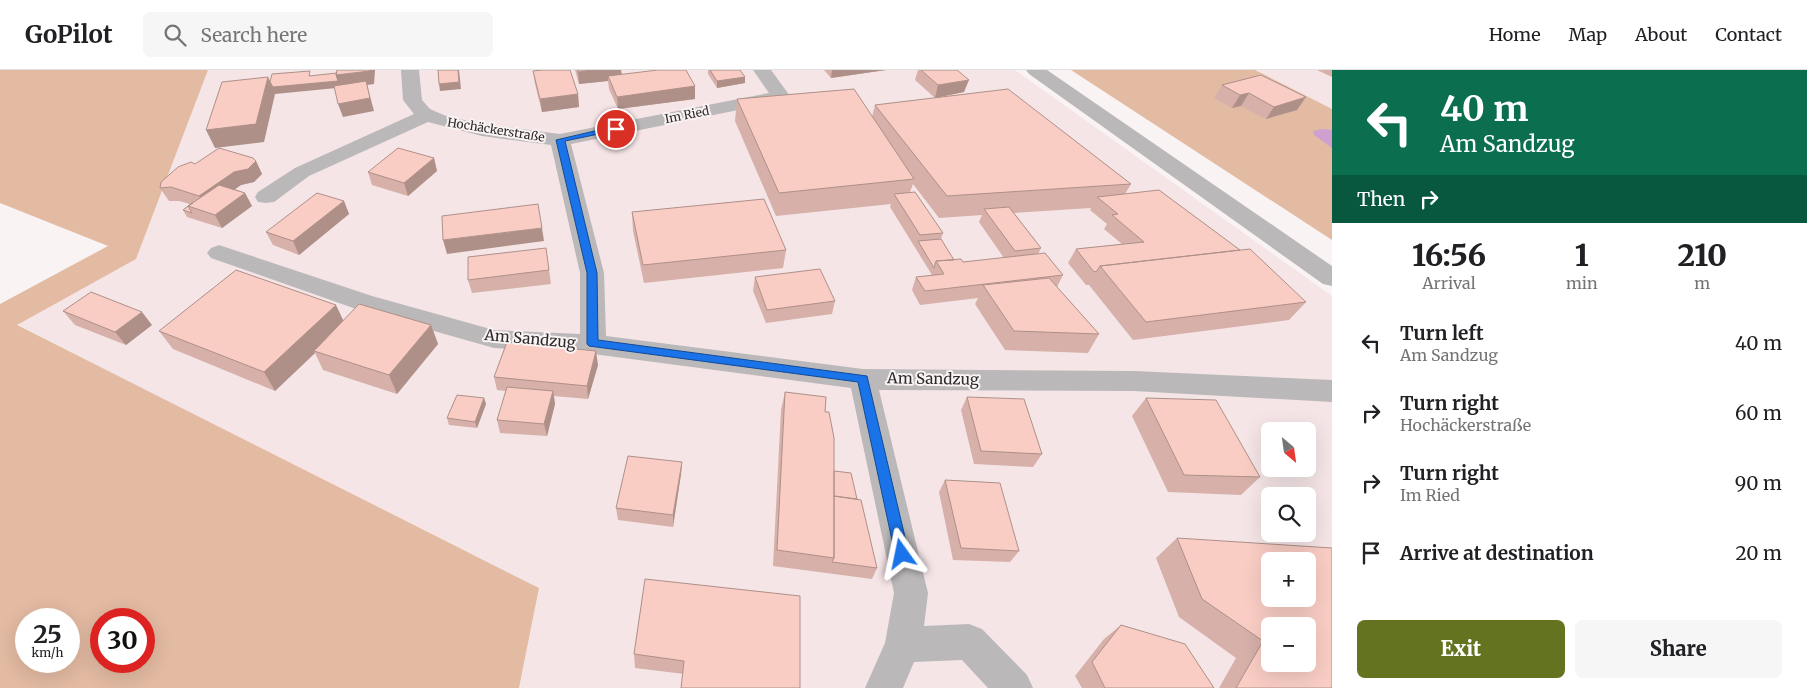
<!DOCTYPE html>
<html lang="en">
<head>
<meta charset="utf-8">
<style>
	:root { --surface:#fff; --page:#f6f6f6; --text:#202124; --muted:#757577; --line:#e0e0e0; --accent:#64731f }
	body { margin:0; font-family:Merriweather,serif; background:var(--page); color:var(--text); height:100vh; display:flex; flex-direction:column; font-size:19px; white-space:nowrap }
	* { box-sizing:border-box; margin:0 }
	p { font-size:16px; color:var(--muted) }
	.icon { flex:none; width:28px; height:28px; fill:none; stroke:currentColor; stroke-width:2; stroke-linecap:round; stroke-linejoin:round }
	.map { position:relative; flex:1; overflow:hidden }
	.drawer { display:flex; flex-direction:column; background:var(--surface); width:475px }
	.drawer>* { flex:none }
	.banner { background:#0b6e4f; color:#fff; overflow:hidden }
	.needle { width:32px; rotate:151deg }
	.tools { position:absolute; left:1261px; top:352px; display:grid; gap:10px }
	.tools a { display:grid; place-items:center; width:55px; height:55px; border-radius:8px; background:var(--surface); box-shadow:0 5px 20px #0002; font-size:25px }
	.speed { position:absolute; left:15px; top:538px; display:flex; gap:10px; font-size:25px; font-weight:700; text-align:center }
	.speed>* { display:grid; place-content:center; width:65px; height:65px; border-radius:50%; background:var(--surface); box-shadow:0 5px 20px #0002; line-height:1 }
	.speed small { font-size:12px; font-weight:400 }
	.speed .limit { border:8px solid #d22; background:#fff; color:#111 }
	.pin { position:absolute; display:grid; place-items:center; width:42px; height:42px; color:#fff; margin:-21px; border:2px solid #fff; border-radius:50%; box-shadow:0 1px 5px #0007 }
	.me { position:absolute; width:55px; margin:-28px; rotate:348deg; stroke-linejoin:round; filter:drop-shadow(0 0 4px #0008) }
	.turn { display:flex; align-items:center; gap:18px; height:105px; padding:0 25px; font-size:22px }
	.turn .icon { width:65px; height:65px; stroke-width:2.5 }
	.turn b { display:block; font-size:35px; line-height:42px }
	.then { display:flex; align-items:center; height:48px; padding:0 25px; background:#0003; gap:10px; font-size:19px }
	.eta { display:flex; justify-content:space-evenly; align-items:center; height:85px; text-align:center }
	.eta b { font-size:30px; font-weight:800; line-height:35px }
	.button { display:flex; gap:10px; margin-top:auto; padding:10px 25px }
	.button a { flex:1; height:58px; border-radius:8px; background:var(--accent); color:#fff; font-size:20px; font-weight:800; line-height:58px; text-align:center }
	.button a+a { background:var(--page); color:var(--text) }
	ul { padding:0; list-style:none }
	li { display:flex; align-items:center; gap:15px; height:70px; padding:0 25px }
	li div { flex:1 }
	li b { display:block; font-size:19px }
	li em { font-style:normal }
	header { display:flex; align-items:center; gap:30px; box-sizing:border-box; height:70px; padding:0 25px; background:var(--surface); border-bottom:1px solid var(--line) }
	header strong { font-size:24px }
	nav { display:flex; gap:28px; margin-inline-start:auto; font-size:18px }
	.search { width:350px; height:45px; background:var(--page); display:flex; align-items:center; gap:12px; box-sizing:border-box; padding:0 18px; border-radius:8px; color:var(--muted); font-size:19px }
	main { display:flex; flex:1; min-height:0 }
	.map>svg:first-child { display:block }
	.built { fill:#f5e5e7; fill-rule:evenodd }
	.green { fill:#e3baa2; fill-rule:evenodd }
	.water { fill:#ce9fcf }
	.lines { fill:none; stroke-linecap:round; stroke-linejoin:round }
	.minor { fill:#bbb8b9; fill-rule:evenodd }
	.wall { fill:#d6b0a9; fill-rule:evenodd }
	.shaded-wall { fill:#ae9089 }
	.building { fill:#f9cdc4; stroke:#ae9089; fill-rule:evenodd }
	.route { fill:#1a73e8; stroke:#114b97 }
	.labels { text-anchor:middle; stroke-width:4; stroke-linejoin:round; paint-order:stroke }
	.far-street-label { font-size:12px; fill:#2d2a2b; stroke:#faf3f4 }
	.street-label { font-size:15px; fill:#2d2a2b; stroke:#faf3f4 }
</style>
</head>
<body>
<header>
<strong>GoPilot</strong>
<div class="search"><svg class="icon" aria-label="search" viewBox="0 0 24 24"><circle cx="10" cy="10" r="6"/><path d="M15 15l6 6"/></svg>Search here</div>
<nav><a>Home</a><a>Map</a><a>About</a><a>Contact</a></nav>
</header>
<main>
<div class="map">
<svg width="1332" height="618" viewBox="0 0 1332 618">
	<rect width="100%" height="100%" fill="#faf3f4"/>
	<!-- built -->
	<path class="built" d="M208,0H1015L1332,226V618H519L539,518L16,255L136,189ZM1270,361H1308V399H1270ZM1270,426H1308V464H1270ZM1270,491H1308V529H1270ZM1270,556H1308V594H1270Z
		M1255,0H1332V39L1318,32Z"/>
	<!-- green -->
	<path class="green" d="M0,0H208L136,189L17,255L539,518L519,618H0V234L108,176L0,133ZM26,549H69V591H26ZM101,549H144V591H101Z
		M1071,0H1255L1332,39V170Z"/>
	<!-- water -->
	<path class="water" d="M1322,59L1332,60V78L1314,65L1313,61Z"/>
	<g class="lines">
		<!-- minor -->
		<path class="minor" d="M401,0H419L422,30L430,39L446,46L482,54L560,64L769,23L753,0H771L790,26L787,30L571,74L604,203L606,266L863,299L1134,301L1332,310V332L1134,321L879,320L928,523L924,556L969,554L982,559L1027,605L1033,618H988L962,590L914,592L903,618H865L885,573L894,523L851,318L593,284L494,278L356,239L211,188L207,183L211,178L219,175L372,226L494,260L580,264V203L551,75L482,66L428,52L309,106L274,132L266,133L258,132L255,127L258,122L295,98L414,44L403,30Z
			M1026,0H1047L1332,196V216L1323,214L1029,4Z"/>
	</g>
	<!-- wall -->
	<path class="wall" d="M575,0H621L622,5L695,16V29L618,39L609,19L608,11L579,14Z
		M708,0H740L745,7V13L717,18L708,4Z
		M824,0H886L831,8Z
		M918,0H957L964,22L935,28L915,10Z
		M1317,0H1332V7Z
		M533,1L578,24L579,37L542,42L535,14Z
		M1261,5L1297,40L1266,49L1241,36L1232,38L1214,28L1222,15Z
		M737,29L872,47L875,35L1131,114L1125,124L1306,232L1289,250L1133,270L1089,215H1086L1068,193L1076,179L1122,174L1104,159L1107,154L1090,140L1091,138L1014,143L1041,178L1038,184L1063,205L1057,217L1099,264L1088,283L1005,280L975,234L978,228L920,235L912,220L916,207L932,205L890,137L891,134L776,146L735,51ZM913,114L939,148L982,145L979,152L1004,188L963,192L954,190L941,169L943,163L910,122Z
		M434,88L437,101L408,126L372,115L368,102Z
		M256,91L262,104L254,112L241,115L235,119L245,123L252,136L222,158L187,147L183,140L190,134L179,131H169L160,118L195,94Z
		M344,131L349,144L299,185L273,175L266,162Z
		M632,142L786,180L783,198L644,213L633,161Z
		M546,178L551,214L472,223L468,210Z
		M755,207L835,231L832,244L766,253L753,221Z
		M63,241L152,255L126,275L75,255Z
		M343,250L431,255L438,274L397,324L323,300L315,283L275,321L173,279L159,261Z
		M598,295L588,329L554,326L555,334L547,366L500,363L497,350L506,321L497,320L494,307Z
		M785,322L825,342L834,401L857,429L877,498L872,509L773,496L781,340Z
		M967,327L1042,384L1033,397L974,394L961,340Z
		M484,328L486,334L477,358L449,355L447,348Z
		M1146,328L1260,407L1241,425L1168,422L1132,346Z
		M682,392L681,404L673,457L618,450L616,438Z
		M945,410L1019,481L1010,492L953,490L939,422Z
		M1177,468L1332,618H1219L1236,588L1179,547L1156,488Z
		M645,509L800,618L635,598L634,584Z
		M1121,555L1214,618H1082L1075,606L1104,569Z"/>
	<!-- shaded-wall -->
	<path class="shaded-wall" d="M370,0H375L374,14L367,15L374,41L343,47L338,34L367,15L275,24L264,72L215,78L206,60L268,7L273,17L336,5Z
		M458,0H459L461,19L440,21L439,14Z
		M593,0H621L622,10L608,6V11L579,14L578,2Z
		M832,0H886L831,8Z
		M745,7V13L717,18V11Z
		M969,10L964,22L935,28L938,15Z
		M695,16V29L618,39L617,27Z
		M1249,23L1241,36L1232,38L1240,25Z
		M578,24L579,37L542,42L540,29Z
		M1306,27L1297,40L1266,49L1274,37Z
		M434,88L437,101L408,126L404,113Z
		M256,91L262,104L254,112L241,115L207,139L199,126L234,102Z
		M245,123L252,136L222,158L215,145Z
		M344,131L349,144L299,185L293,171Z
		M542,158L544,171L447,184L443,170Z
		M336,235L345,254L314,281L315,283L275,321L264,302Z
		M142,242L152,255L126,275L115,262Z
		M431,255L438,274L397,324L389,305Z
		M596,281L598,295L588,329L587,316Z
		M553,321L555,334L547,366L544,354Z
		M484,328L486,334L477,358L475,352Z
		M682,392L681,404L673,457V445Z"/>
	<!-- building -->
	<path class="building" d="M337,0H370V1L336,5Z
		M438,0H458L459,12L439,14Z
		M543,0H570L578,24L540,29L533,1Z
		M578,0H593L578,2Z
		M658,0H686L695,16L617,27L608,6Z
		M710,0H740L745,7L717,11Z
		M921,0H957L969,10L938,15Z
		M310,1L309,6L337,3L336,5L338,11L273,17L270,12L272,4Z
		M1261,5L1306,27L1274,37L1249,23L1240,25L1222,15Z
		M268,7L256,54L206,60L222,12Z
		M366,11L370,28L338,34L334,16Z
		M854,19L914,109L779,123L737,29Z
		M1008,19L1131,114L947,126L875,35Z
		M219,78L253,88L256,91L248,99L234,102L199,126L171,117L160,118L161,112L178,97L191,92L195,94Z
		M398,78L434,88L404,113L368,102Z
		M219,115L245,123L215,145L188,136Z
		M1159,120L1240,180L1100,196L1097,201L1094,202L1076,179L1144,172L1112,145L1118,144L1097,127Z
		M915,122L943,163L920,165L894,124Z
		M317,123L344,131L293,171L266,162Z
		M764,129L786,180L643,195L632,142Z
		M192,133H193L188,136L192,143L183,140Z
		M538,134L542,158L443,170L442,146Z
		M1009,137L1041,178L1015,181L984,139Z
		M941,169L954,190L936,191L934,198L918,171Z
		M546,178L549,200L468,210V187Z
		M1250,179L1306,232L1146,252L1100,196Z
		M1045,183L1063,205L925,221L916,207L944,204L936,191L961,189L963,192Z
		M820,199L835,231L767,240L755,207Z
		M236,200L336,235L264,302L159,261Z
		M1049,208L1099,264L1014,261L983,215Z
		M91,222L142,242L115,262L63,241Z
		M359,234L431,255L389,305L314,281Z
		M507,272L596,281L587,316L494,307Z
		M507,317L553,321L544,354L497,350Z
		M785,322L826,327L825,342H829L834,368V488L777,480Z
		M457,325L484,328L475,352L447,348Z
		M967,327L1024,329L1042,384L981,381Z
		M1146,328L1216,330L1260,407L1184,405Z
		M628,386L682,392L673,445L616,438Z
		M834,401L851,403L857,429L834,426Z
		M945,410L1000,413L1019,481L961,478Z
		M834,426L861,430L877,498L832,492L834,488Z
		M1177,468L1332,478V618H1236L1263,571L1202,529ZM1270,491H1308V529H1270ZM1270,556H1308V594H1270Z
		M645,509L800,526V618H681L684,591L634,584Z
		M1121,555L1185,574L1214,618H1105L1092,592Z"/>
	<!-- route -->
	<path class="route" d="M616,56L618,57V60L565,71L597,203L598,270L867,306L909,484L907,488L902,490L897,488L895,484L858,312L589,276L587,274V203L556,70Z"/>
	<g class="labels">
		<!-- far-street labels -->
		<g class="far-street-label">
			<text transform="translate(687 45) rotate(-11)" y="4">Im Ried</text>
			<text transform="translate(496 60) rotate(9)" y="4">Hochäckerstraße</text>
		</g>
		<!-- street labels -->
		<g class="street-label">
			<text transform="translate(530 269) rotate(5)" y="5">Am Sandzug</text>
			<text transform="translate(933 309) rotate(1)" y="5">Am Sandzug</text>
		</g>
	</g>
</svg>
<div class="tools">
<a><svg class="needle" viewBox="-14 -14 28 28"><path d="M0-13l5 13h-10z" fill="#e53935"/><path d="M0 13l5-13h-10z" fill="#757577"/></svg></a>
<a><svg class="icon" aria-label="search" viewBox="0 0 24 24"><circle cx="10" cy="10" r="6"/><path d="M15 15l6 6"/></svg></a>
<a>+</a>
<a>−</a>
</div>
<div class="speed"><div>25<small>km/h</small></div><div class="limit">30</div></div>
<div class="pin" style="left:616px;top:59px;background:#d93025"><svg class="icon" aria-label="arrive" viewBox="0 0 24 24"><path d="M6 21V4h12l-3 4 3 4H6"/></svg></div>
<svg class="me" style="left:902px;top:484px" viewBox="-20 -20 40 40"><path d="M0-17L14 15 0 8-14 15z" fill="#1a73e8" stroke="#fff" stroke-width="4"/></svg>
</div>
<section class="drawer">
<div class="banner">
<div class="turn"><svg class="icon" aria-label="left" viewBox="0 0 24 24"><path d="M17 20v-9H6M10 6l-5 5 5 5"/></svg><div><b>40 m</b>Am Sandzug</div></div>
<div class="then">Then<svg class="icon" aria-label="right" viewBox="0 0 24 24"><path d="M7 20v-9h11M14 6l5 5-5 5"/></svg></div>
</div>
<div class="eta">
<div><b>16:56</b><p>Arrival</p></div>
<div><b>1</b><p>min</p></div>
<div><b>210</b><p>m</p></div>
</div>
<ul>
<li><svg class="icon" aria-label="left" viewBox="0 0 24 24"><path d="M17 20v-9H6M10 6l-5 5 5 5"/></svg><div><b>Turn left</b><p>Am Sandzug</p></div><em>40 m</em></li>
<li><svg class="icon" aria-label="right" viewBox="0 0 24 24"><path d="M7 20v-9h11M14 6l5 5-5 5"/></svg><div><b>Turn right</b><p>Hochäckerstraße</p></div><em>60 m</em></li>
<li><svg class="icon" aria-label="right" viewBox="0 0 24 24"><path d="M7 20v-9h11M14 6l5 5-5 5"/></svg><div><b>Turn right</b><p>Im Ried</p></div><em>90 m</em></li>
<li><svg class="icon" aria-label="arrive" viewBox="0 0 24 24"><path d="M6 21V4h12l-3 4 3 4H6"/></svg><div><b>Arrive at destination</b></div><em>20 m</em></li>
</ul>
<div class="button"><a>Exit</a><a>Share</a></div>
</section>
</main>
</body>
</html>
